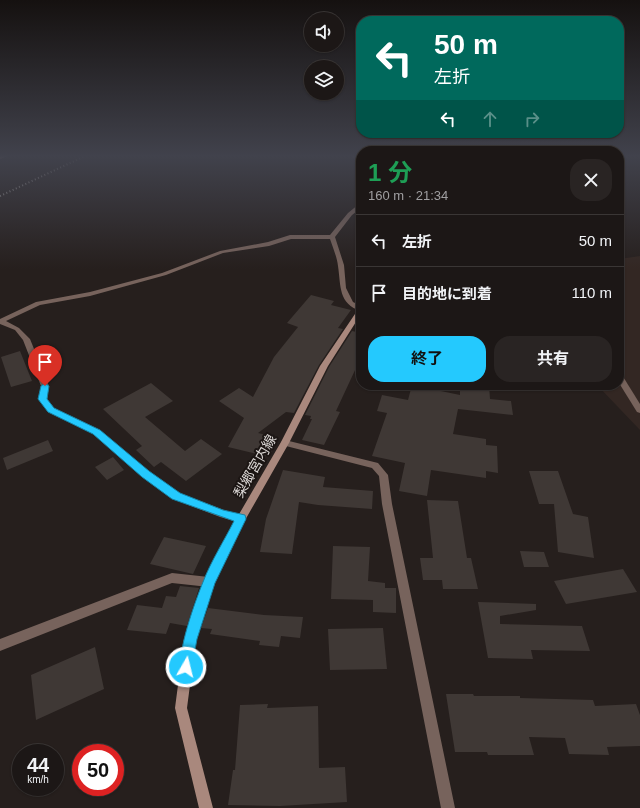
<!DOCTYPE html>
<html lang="ja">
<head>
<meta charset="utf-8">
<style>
	:root { --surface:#1c1716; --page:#292423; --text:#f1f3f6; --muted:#a09fa1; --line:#3a3635; --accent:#24c9fe }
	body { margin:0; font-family:Arial,"Noto Sans JP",sans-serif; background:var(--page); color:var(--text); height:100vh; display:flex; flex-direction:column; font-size:15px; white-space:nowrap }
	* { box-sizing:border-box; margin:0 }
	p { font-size:13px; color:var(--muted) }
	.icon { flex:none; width:22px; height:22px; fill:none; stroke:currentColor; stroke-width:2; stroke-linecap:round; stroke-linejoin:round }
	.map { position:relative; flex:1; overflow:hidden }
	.panel { position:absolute; left:356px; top:146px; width:268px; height:244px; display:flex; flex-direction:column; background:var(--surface); border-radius:16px; box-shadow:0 1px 3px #0004,0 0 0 1px var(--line) }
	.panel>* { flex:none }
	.hud { position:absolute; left:356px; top:16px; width:268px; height:122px; border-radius:16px; box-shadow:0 1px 3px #0004,0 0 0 1px var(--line); background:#00695c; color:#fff; overflow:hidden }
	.fabs { position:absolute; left:304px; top:12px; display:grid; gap:8px }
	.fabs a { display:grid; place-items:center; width:40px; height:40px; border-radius:50%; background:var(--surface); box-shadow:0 1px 3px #0004,0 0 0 1px var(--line); font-size:20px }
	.speed { position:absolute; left:12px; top:744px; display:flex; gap:8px; font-size:20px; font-weight:700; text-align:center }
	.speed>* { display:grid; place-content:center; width:52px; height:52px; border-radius:50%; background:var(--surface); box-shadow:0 1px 3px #0004,0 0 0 1px var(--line); line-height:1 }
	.speed small { font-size:10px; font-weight:400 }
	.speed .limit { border:6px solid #d22; background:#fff; color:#111 }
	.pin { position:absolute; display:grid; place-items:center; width:34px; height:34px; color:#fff; margin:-41px -17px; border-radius:50% 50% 50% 0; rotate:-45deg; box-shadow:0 0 4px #0007 }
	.pin .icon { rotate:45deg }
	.me { position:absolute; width:44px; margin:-22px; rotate:8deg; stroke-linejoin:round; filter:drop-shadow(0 0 3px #0008) }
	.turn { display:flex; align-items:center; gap:14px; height:84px; padding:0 12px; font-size:18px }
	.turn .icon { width:52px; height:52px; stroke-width:2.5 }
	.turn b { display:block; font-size:28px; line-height:34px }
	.lanes { display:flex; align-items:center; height:38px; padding:0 12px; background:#0003; justify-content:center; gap:20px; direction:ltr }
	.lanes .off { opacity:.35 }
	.round { display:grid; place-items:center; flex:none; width:42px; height:42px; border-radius:16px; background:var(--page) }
	.overview { display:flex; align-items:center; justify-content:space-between; height:68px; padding:0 12px }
	h1 { font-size:24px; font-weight:700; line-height:30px; color:#1e9e55 }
	.cta { display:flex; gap:8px; margin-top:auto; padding:8px 12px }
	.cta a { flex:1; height:46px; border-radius:16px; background:var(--accent); color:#111; font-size:16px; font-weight:700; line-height:46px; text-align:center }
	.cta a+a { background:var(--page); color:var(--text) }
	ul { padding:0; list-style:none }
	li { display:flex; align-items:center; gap:12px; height:52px; padding:0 12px; border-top:1px solid var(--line) }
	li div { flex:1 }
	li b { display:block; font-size:15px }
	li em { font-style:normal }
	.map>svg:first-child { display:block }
	.built { fill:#332723 }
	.building { fill:#3f3835 }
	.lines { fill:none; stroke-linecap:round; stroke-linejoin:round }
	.service { fill:#77635c; fill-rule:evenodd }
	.minor { fill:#77635c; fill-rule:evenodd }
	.secondary { fill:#a9887d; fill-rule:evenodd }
	.trunk { fill:#e0b2a2; fill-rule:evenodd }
	.rail { stroke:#a49f9d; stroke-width:2; stroke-dasharray:1 2.5; stroke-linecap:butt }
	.route { fill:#24c9fe; stroke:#1783a5 }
	.labels { text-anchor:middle; stroke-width:4; stroke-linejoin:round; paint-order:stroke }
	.near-street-label { font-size:14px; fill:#dcd8d6; stroke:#1c1614 }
</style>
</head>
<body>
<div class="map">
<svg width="640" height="808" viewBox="0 0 640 808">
	<rect width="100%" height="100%" fill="#261f1d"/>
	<!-- built -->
	<path class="built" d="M640,256V430L597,385H619V259Z"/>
	<!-- building -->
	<path class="building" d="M311,295L334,301L331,305L351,310L338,328L343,329L319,365L294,413L286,412L258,433L278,438L269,457L228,447L244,418L219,401L239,388L253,397L274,357L298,327L287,323Z
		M352,331L361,333V369L356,368L336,411L340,412L324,445L302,440L312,419H310L311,416L305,415L329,367Z
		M20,351L32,381L11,387L1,357Z
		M151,383L173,401L145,417L185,451L201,439L222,454L186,481L161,462L154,467L136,450L142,446L103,409Z
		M412,385L460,395V385H489L490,399L511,401L513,415L458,409L453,434L486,439V445L497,446L498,473L486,471V478L431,470L427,496L399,491L405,463L372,456L387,413L377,411L382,395L408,400Z
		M48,440L53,451L7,470L3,458Z
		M113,457L124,470L107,480L95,467Z
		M283,470L325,477L323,487L373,491L372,509L318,505L299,502L292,554L260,552L266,519Z
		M529,471H558L573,514L588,517L594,558L558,552L554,504H539Z
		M427,500L458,501L467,558H471L478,589H443L442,580H423L420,558H433Z
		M164,537L206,546L193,574L150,564Z
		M333,546L370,547L368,581L385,583V588H396V613L373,612V600L331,599Z
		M520,551L544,552L549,567H524Z
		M623,569L637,592L566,604L554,581Z
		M180,586L199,588L187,626L170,623L166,634L127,630L137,605L162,608L166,596L176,597Z
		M478,602L536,604V610L500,616V624L582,626L590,651L531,650L533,659L488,658Z
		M208,608L264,615L303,617L300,638L281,636L279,647L259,645L260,641L210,634L212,629L201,628Z
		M383,628L387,669L330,670L328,629Z
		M95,647L104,689L36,720L31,675Z
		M446,694H473L474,696H520V698L593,700L595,706L636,704L640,715V746L607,747L609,755L569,754L565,738L529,737L534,755H488L487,752H455Z
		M268,704L267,708L318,706L319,768L345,767L347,802L280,806L228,805L233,770H235L240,705Z"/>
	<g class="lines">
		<!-- service -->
		<path class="service" d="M351,156H355L361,162V166Z
			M359,204H361V208L352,215L335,237L344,265L346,288L353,302L361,306V311C338,304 341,286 338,266C337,257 333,248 330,239H291L269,246L223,253L166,275L90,296L40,305L6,321L19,328L30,339L49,386L47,399L54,408L100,430L148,472L179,493L224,510L244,516L246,519L244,522L241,523L220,517L173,499L142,476L94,434L48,412L39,399L41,386L23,340L15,330L0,324V319L36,302L90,292L162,273L220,251L268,242L290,235H330L348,213Z
			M285,440L378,463L388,475L392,504L455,808H441L382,504L379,476L372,468L282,445L281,443L282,441Z
			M172,573L209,577L213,579L214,582L213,585L209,587L172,583L0,651V639Z"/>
		<!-- minor -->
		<path class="minor" d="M619,375H622L640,404V413L637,412L619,383Z"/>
		<!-- secondary -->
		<path class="secondary" d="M361,307V314L328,366L289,443L244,522L214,583L196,639L187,708L213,808H199L175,708L184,639L204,582L238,516L281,442L320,366L359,308Z"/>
		<!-- trunk -->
		<path class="trunk" d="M0,156H8L0,159Z"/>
		<!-- rail -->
		<path class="rail" d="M0,196L85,156"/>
	</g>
	<!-- sky -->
	<linearGradient id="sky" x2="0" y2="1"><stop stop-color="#151110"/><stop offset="0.58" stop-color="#41424c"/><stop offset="1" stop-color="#41424c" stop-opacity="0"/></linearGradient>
	<rect width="640" height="269" fill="url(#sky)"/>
	<!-- route -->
	<path class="route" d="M45,383L49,386L47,399L54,408L100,430L149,471L180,493L223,510L245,515L246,519L215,583L197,639L191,672L186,674L182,672C175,656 196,599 203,582C211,561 224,541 234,521L172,499L142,477L93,434L48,412L38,399L41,386Z"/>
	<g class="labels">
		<!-- near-street labels -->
		<g class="near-street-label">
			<text transform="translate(255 466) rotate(-60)" y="5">梨郷宮内線</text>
		</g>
	</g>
</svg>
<div class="fabs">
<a><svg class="icon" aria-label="sound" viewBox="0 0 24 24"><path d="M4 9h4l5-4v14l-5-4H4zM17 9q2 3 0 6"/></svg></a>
<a><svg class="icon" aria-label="layers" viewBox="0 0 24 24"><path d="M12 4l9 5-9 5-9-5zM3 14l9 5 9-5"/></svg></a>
</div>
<div class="speed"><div>44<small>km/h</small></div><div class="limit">50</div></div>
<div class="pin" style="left:45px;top:386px;background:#d93025"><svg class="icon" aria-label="arrive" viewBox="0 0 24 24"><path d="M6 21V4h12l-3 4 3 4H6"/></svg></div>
<svg class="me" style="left:186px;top:667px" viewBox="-20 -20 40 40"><circle r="17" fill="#24c9fe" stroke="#fff" stroke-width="3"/><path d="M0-11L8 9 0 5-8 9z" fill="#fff"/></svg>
<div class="hud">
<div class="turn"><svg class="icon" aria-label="left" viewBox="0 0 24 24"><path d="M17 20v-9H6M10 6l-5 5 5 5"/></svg><div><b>50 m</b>左折</div></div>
<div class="lanes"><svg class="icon" aria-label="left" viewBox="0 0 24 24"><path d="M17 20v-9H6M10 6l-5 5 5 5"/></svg><svg class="icon off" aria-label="ahead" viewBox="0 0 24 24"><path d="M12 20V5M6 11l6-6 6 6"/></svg><svg class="icon off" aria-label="right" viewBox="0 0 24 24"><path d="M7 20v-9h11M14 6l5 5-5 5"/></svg></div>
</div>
<section class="panel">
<div class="overview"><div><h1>1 分</h1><p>160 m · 21:34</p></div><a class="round"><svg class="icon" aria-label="close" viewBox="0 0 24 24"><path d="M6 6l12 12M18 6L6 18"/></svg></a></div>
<ul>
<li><svg class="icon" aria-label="left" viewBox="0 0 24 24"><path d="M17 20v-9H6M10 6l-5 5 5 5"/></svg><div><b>左折</b></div><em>50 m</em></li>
<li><svg class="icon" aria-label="arrive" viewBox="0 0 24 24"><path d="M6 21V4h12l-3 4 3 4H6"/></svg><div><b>目的地に到着</b></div><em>110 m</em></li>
</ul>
<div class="cta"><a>終了</a><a>共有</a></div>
</section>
</div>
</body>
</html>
